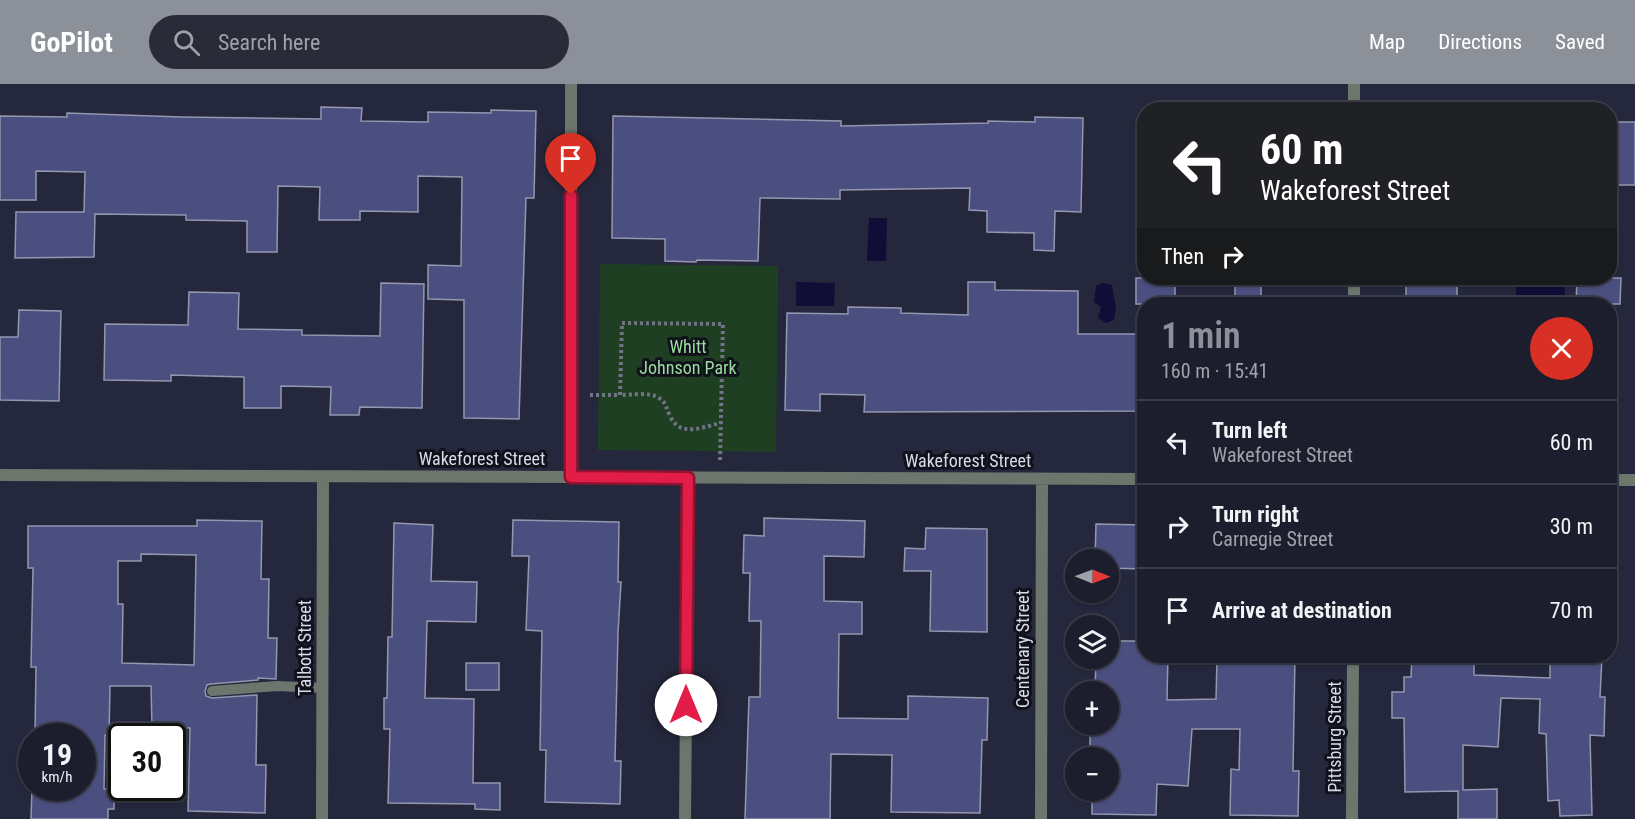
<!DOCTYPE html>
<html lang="en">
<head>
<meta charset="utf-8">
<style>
	:root { --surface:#1c1e2d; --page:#292b39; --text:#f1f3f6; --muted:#a0a2aa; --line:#3a3c49; --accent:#8c9099 }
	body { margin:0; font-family:"Roboto Condensed",sans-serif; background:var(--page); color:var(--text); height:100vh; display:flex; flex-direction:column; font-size:22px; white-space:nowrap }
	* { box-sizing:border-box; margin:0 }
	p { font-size:20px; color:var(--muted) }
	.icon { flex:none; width:33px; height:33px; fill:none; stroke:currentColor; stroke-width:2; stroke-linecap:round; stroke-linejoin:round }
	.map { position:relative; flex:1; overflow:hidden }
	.details { position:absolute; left:1137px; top:213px; width:480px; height:366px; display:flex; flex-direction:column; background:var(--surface); border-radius:24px; box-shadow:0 2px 4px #0004,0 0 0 2px var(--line) }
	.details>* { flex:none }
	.hud { position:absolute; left:1137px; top:18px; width:480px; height:183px; border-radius:24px; box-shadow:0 2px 4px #0004,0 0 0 2px var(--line); background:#202124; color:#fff; overflow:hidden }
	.needle { width:39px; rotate:91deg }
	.fabs { position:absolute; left:1065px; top:465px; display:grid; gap:12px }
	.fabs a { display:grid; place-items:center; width:54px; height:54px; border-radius:50%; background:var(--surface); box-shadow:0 2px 4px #0004,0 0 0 2px var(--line); font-size:30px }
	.speed { position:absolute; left:18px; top:639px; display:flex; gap:12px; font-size:30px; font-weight:700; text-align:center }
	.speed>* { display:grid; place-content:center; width:78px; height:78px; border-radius:50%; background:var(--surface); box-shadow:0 2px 4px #0004,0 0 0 2px var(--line); line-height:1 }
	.speed small { font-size:15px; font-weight:400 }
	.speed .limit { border:3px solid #111; border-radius:9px; background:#fff; color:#111 }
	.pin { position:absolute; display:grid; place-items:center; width:51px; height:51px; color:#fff; margin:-62px -26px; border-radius:50% 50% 50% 0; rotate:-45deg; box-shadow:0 0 6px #0007 }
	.pin .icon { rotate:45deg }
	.me { position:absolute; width:66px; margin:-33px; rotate:0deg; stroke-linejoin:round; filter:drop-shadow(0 0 4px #0008) }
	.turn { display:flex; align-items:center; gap:21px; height:126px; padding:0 24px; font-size:27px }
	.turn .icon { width:78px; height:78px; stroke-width:2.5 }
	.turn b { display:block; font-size:42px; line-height:51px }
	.then { display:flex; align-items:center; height:57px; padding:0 24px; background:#0003; gap:12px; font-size:22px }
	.round { display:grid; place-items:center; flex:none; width:63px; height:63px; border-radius:32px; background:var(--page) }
	.summary { display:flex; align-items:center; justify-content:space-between; height:102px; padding:0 24px }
	h1 { font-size:36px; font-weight:600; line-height:45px; color:var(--accent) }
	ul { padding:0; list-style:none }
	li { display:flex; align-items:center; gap:18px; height:84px; padding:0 24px; border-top:2px solid var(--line) }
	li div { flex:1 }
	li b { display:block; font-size:22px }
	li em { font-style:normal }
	header { display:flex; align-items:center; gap:36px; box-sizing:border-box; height:84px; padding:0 30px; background:var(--accent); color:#fff }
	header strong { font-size:28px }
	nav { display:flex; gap:33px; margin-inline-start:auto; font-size:21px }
	.search { width:420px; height:54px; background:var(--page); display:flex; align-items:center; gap:15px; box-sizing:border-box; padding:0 21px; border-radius:33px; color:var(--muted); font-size:22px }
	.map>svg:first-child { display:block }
	.green { fill:#1e3f22 }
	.water { fill:#100e37 }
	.building { fill:#4b4f7f; stroke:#9397b0; stroke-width:1.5; fill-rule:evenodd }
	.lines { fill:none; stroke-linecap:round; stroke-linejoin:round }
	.path { stroke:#727486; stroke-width:4; stroke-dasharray:3 3; stroke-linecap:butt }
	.lane { stroke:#6d766d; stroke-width:10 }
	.street { stroke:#6d766d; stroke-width:12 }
	.route-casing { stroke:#92132f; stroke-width:15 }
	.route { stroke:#e11d48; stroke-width:10 }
	.labels { text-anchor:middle; stroke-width:6; stroke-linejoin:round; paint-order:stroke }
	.park-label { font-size:18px; fill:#9adc9e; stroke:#10111b }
	.street-label { font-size:18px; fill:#d9dbe9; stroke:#10111b }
</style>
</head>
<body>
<header>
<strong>GoPilot</strong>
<div class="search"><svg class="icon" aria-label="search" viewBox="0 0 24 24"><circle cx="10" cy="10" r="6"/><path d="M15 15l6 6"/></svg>Search here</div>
<nav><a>Map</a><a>Directions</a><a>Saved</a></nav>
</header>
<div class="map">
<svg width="1635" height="735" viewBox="0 0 1635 735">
	<rect width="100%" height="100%" fill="#25283c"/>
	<!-- green -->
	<path class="green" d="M600,180L778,182L776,368L598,366Z"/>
	<!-- water -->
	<path class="water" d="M869,134H887L886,177H867Z
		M1516,195H1565V214H1516Z
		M796,198L835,199L834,222H796Z
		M1103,199L1112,201L1116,224L1114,236L1106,239L1098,234L1101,223L1094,218L1096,202Z"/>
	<!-- building -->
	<path class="building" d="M321,23L362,24L361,37L428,38V28L491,29V26L536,27L534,114H526L519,335L464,334V216L428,215V181L461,182L462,93L418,92V128L360,127V136H319L320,103L278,102L277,168H247V137L186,136V131L95,130L94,173L15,174L16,128H84L85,88L36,87V116H0V32L67,33V29L181,33L321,35Z
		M613,32L841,37V42L988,39V37L1035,38V33L1083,34L1081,128L1055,127L1054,167L1034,166V149L987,148V127L969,126L970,104L840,106V115L760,114L758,177L697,176L696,178L665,177V155L612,154Z
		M1610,38H1635V101H1610Z
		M1136,194H1175V220H1136Z
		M1235,194H1261V220H1235Z
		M1406,194H1457V220H1406Z
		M1577,194H1621L1620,220H1576Z
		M968,198H995V206L1078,207V250H1144V327L864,328L865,311L820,310V327L785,326L787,229L848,230V223L901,224V229L968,231Z
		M381,199L424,200L422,324L360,323L359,331H330L331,303L281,302V324H244V293L171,291V297L104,296L105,240L188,241L189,208L239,209L238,245L302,246V251L380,252Z
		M19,226L61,227L59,317L0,316V253H18Z
		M764,434L865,437L864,473L824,472V517L862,518V550H839L838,634L908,635V612L988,614L987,656H982L980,729L891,728L892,671L831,670L830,735H745L749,613H760L761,537H749L750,489H743L744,451L764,452Z
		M197,436L262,437L261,495H269L268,554H277L276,595L258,594V596L211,600L207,601L205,607L206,612L212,614L257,611L256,681H266L265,729L188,727L190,644L152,643L151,602H110L109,651H105L104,705H114V725H108V735H31L32,704H82V651L35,650L36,583H31L33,484H28V442H197ZM141,470L196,471L194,581L122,579L123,520H118V477H141Z
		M513,436L619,438L618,498H621L618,549L615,677H621L620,720L545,718L546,666H540L542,547L526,546L529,472H512Z
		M394,439L433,441L431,497L477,498L476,538L427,537L425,614L474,615L473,699H500V726L475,725V720L388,719L390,645H384V614H387L388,553H392Z
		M1096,440L1144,441V485L1108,484V476H1095Z
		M926,444L987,445V548L930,547L931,487H904L905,464L925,465Z
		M1108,557H1144V572H1168L1167,616L1216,615L1217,574L1224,573V572H1295L1293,687H1299L1298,732L1230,731L1231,685L1239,686L1240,645H1192L1188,702L1157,700L1156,731L1092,730V706H1108V674H1093V669H1090V640H1108V608H1095L1096,574H1108Z
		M1412,572H1474V591L1550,594V572H1602L1600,613H1605L1604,652L1590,651L1592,731L1560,732L1559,716L1548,717L1546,650L1539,649L1540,615L1501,614L1498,663L1463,661V706L1497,705V735H1458V707L1405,708L1404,634H1392V608H1404V593H1411Z
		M466,579H499V606H466Z"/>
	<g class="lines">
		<!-- path -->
		<path class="path" d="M590,311H620
			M720,376L723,240L622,239L620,311C630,311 649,308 657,313C666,317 666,324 670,332C680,354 703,343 720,339"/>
		<!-- lane -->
		<path class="lane" d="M212,607L277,602L323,604"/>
		<!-- street -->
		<path class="street" d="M1354,26V0
			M1354,220V194
			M0,391L1144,395
			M571,393V0
			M1610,396H1635
			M322,735L323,393
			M685,735L688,394
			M1041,735L1042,395
			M1352,735L1353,572"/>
	</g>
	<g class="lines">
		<!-- route casing -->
		<g class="route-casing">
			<path id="route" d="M571,111V393L688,394L686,621"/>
		</g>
		<!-- route -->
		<use href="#route" class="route"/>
	</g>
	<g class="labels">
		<!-- park labels -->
		<g class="park-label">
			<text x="688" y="269">Whitt<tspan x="688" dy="21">Johnson Park</tspan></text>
		</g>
		<!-- street labels -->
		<g class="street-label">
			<text x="482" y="381">Wakeforest Street</text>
			<text x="968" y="383">Wakeforest Street</text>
			<text transform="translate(305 564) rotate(-90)" y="6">Talbott Street</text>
			<text transform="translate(1023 565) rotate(-90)" y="6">Centenary Street</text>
			<text transform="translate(1335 653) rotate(-90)" y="6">Pittsburg Street</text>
		</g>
	</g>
</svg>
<div class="fabs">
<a><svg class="needle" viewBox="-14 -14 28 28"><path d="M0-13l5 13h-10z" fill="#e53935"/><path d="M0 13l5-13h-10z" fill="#a0a2aa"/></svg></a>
<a><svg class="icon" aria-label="layers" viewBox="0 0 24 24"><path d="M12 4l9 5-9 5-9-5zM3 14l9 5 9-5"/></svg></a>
<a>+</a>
<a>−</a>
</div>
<div class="speed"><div>19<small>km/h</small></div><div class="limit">30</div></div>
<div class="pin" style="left:571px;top:111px;background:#d93025"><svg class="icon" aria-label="arrive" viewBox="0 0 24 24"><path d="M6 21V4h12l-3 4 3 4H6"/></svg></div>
<svg class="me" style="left:686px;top:621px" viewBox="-20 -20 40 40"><circle r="19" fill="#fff"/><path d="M0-13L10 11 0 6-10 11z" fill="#e11d48"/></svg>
<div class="hud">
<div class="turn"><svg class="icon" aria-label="left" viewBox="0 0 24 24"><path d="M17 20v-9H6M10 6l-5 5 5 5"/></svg><div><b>60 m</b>Wakeforest Street</div></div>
<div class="then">Then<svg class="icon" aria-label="right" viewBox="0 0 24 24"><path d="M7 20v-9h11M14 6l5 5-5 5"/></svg></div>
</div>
<section class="details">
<div class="summary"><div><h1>1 min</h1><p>160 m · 15:41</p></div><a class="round" style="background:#d93025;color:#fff"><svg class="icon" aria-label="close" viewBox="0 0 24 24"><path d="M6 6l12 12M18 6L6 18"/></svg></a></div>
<ul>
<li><svg class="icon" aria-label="left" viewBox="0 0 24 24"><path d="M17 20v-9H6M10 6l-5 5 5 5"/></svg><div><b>Turn left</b><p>Wakeforest Street</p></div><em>60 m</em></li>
<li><svg class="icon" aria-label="right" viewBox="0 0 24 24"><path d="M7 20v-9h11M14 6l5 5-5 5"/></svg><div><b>Turn right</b><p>Carnegie Street</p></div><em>30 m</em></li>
<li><svg class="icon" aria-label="arrive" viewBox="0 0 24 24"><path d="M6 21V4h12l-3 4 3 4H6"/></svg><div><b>Arrive at destination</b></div><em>70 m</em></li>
</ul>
</section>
</div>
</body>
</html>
